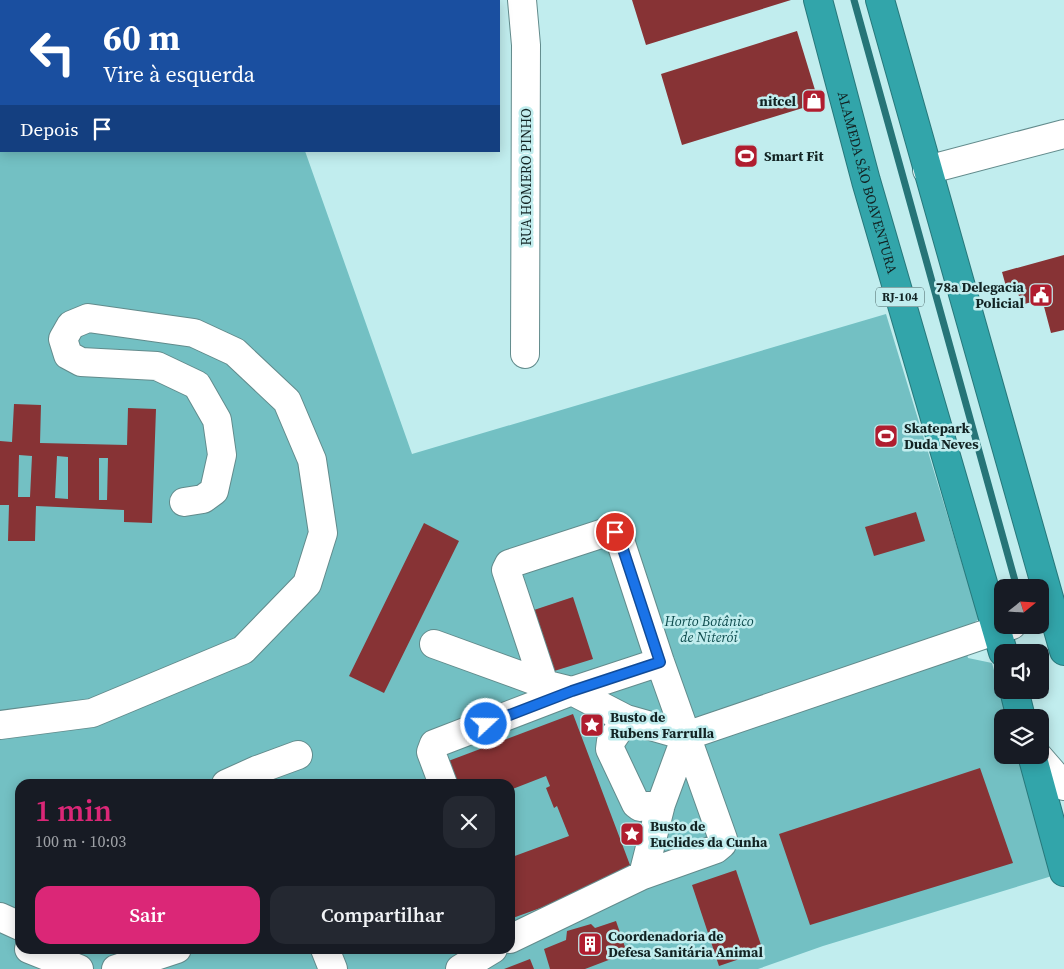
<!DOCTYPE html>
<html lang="pt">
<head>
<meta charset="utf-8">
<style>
	:root { --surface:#171b24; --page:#242831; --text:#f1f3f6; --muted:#9ea1a6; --accent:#db2777 }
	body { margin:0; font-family:"Source Serif 4",serif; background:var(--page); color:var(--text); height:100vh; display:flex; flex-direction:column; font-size:19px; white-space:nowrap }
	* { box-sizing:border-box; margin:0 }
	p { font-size:16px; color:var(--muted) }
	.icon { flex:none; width:28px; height:28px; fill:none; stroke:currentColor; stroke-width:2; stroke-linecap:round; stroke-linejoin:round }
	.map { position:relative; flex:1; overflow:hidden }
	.panel { position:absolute; left:15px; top:779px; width:500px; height:175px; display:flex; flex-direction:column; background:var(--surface); border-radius:15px; box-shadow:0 2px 12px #0003 }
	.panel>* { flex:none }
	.guide { position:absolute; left:0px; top:0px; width:500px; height:152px; box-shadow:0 2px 12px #0003; background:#1a4fa0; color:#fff; overflow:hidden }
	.needle { width:32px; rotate:72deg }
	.buttons { position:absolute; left:994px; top:579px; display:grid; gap:10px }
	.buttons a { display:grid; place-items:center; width:55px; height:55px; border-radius:10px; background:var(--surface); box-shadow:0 2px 12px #0003; font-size:25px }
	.pin { position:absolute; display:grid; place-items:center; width:42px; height:42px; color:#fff; margin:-21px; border:2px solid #fff; border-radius:50%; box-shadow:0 1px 5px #0007 }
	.me { position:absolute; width:55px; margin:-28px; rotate:69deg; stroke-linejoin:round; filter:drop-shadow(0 0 4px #0008) }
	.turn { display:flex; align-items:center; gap:18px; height:105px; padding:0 20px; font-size:22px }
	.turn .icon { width:65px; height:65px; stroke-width:2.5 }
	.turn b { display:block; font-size:35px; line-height:42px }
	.then { display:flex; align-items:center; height:48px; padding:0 20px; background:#0003; gap:10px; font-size:19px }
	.round { display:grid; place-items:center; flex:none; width:52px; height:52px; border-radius:15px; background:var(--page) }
	.overview { display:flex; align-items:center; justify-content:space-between; height:85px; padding:0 20px }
	h1 { font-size:30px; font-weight:600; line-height:38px; color:var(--accent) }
	.action { display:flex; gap:10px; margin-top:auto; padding:10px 20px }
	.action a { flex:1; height:58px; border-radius:15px; background:var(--accent); color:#fff; font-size:20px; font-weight:600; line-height:58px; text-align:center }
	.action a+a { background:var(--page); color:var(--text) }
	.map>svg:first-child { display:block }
	.green { fill:#73c0c3; fill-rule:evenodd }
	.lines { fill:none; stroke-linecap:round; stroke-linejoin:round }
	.stream { stroke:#267578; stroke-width:7 }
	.building { fill:#873335; fill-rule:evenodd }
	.minor-casing { stroke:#628b8c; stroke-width:30 }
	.highway-casing { stroke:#27787b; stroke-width:30 }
	.minor { stroke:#fff; stroke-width:28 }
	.highway { stroke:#32a5aa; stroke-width:28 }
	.route-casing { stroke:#114b97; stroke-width:12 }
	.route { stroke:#1a73e8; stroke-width:9 }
	.labels { text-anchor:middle; stroke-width:5; stroke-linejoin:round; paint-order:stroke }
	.shield { fill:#c1edee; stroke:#466060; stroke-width:1 }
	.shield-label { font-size:12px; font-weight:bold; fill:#122323 }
	.poi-label { font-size:14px; font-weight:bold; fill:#122323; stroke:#c1edee; text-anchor:start }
	.street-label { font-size:14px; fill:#122323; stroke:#c1edee }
	.park-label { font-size:14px; font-style:italic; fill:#0d4b4d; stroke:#c1edee }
</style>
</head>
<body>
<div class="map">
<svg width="1064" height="969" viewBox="0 0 1064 969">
	<rect width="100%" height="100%" fill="#c1edee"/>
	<!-- green -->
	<path class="green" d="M0,78H1V151H305L412,454L886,314L979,619L961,632L968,658L992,663L1007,717L1002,718V755H1018L1052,876L823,946L758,969H0ZM20,784H510V949H20Z"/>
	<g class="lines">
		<!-- stream -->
		<path class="stream" d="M854,0L1017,588"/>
	</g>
	<!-- building -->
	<path class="building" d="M632,0H791L646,45Z
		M797,31L819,103L682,145L661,74Z
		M1064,255V330L1051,333L1042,299L1021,305L1017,288L1007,290L1002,272Z
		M14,404L41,405L40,443L127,445L128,408L156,409L152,523L124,522V510L36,506L35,541H8L9,505H0V441L12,442ZM19,455L32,456L30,497H18ZM57,456L68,457V499L55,498ZM99,458H108L107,500H99Z
		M916,512L925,541L874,556L865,527Z
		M424,523L459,541L384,693L349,676Z
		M573,597L593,659L551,672L531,611Z
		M573,714L633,873L611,877L571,894L568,898L510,919V852L512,857L569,836L557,806L554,808L546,788L550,786L546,776L510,790V784H451L443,763Z
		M980,768L1013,863L810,925L779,834Z
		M736,870L763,951L719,966L692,885Z
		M616,921L627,953L585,969H550L544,949L566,940L567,931L591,924L595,928Z
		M530,959L534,969H504Z"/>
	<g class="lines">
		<!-- minor casing -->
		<g class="minor-casing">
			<path id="minor" d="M522,0L526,45L525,354
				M405,1L410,0
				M927,170L1064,134
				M434,644L544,684L572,691L626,719L686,736
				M544,684L506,570L509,564L512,563L610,531L618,534L660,662L723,839L722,844L716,849L643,875
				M626,719L611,741L610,749L636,804L640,807L661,804
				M0,725L92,713L243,650L307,584L323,533L312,460L287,401L235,352L194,333L88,318L71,325L63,339L68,355L81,362L157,366L197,385L217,420L222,455L214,491L203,499L184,502
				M1037,755L1064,786
				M257,770L298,755
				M226,784L257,770L262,784
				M443,784L431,752L434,744L572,691L660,662
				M0,917L20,926
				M510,939L643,875L661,804L686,736L1012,625
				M29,949L79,969
				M325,949L333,969
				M116,969L177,949
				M460,969L493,949"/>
		</g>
		<!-- highway casing -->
		<g class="highway-casing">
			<g id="highway">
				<path id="s1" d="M818,0L866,181L1003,652"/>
				<path d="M880,0L1064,651"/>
				<path d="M1014,690L1021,718"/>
				<path d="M1032,755L1064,872"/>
			</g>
		</g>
		<!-- minor -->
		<use href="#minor" class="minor"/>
		<!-- highway -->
		<use href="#highway" class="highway"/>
	</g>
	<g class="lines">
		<!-- route casing -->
		<g class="route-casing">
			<path id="route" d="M486,724L572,691L660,662L618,534L615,532"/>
		</g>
		<!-- route -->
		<use href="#route" class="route"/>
	</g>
	<!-- icons -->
	<defs>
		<g id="shop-square" transform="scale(1.25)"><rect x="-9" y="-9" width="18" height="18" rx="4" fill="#b01d2f" stroke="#c1edee"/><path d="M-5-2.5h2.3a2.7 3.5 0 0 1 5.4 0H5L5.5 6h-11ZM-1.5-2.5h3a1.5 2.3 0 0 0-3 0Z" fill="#fff"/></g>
		<g id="stadium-square" transform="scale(1.25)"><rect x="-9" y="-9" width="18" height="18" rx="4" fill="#b01d2f" stroke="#c1edee"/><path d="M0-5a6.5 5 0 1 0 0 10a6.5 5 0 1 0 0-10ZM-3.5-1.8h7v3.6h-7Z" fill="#fff"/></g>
		<g id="civic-square" transform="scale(1.25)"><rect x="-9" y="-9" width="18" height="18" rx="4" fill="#b01d2f" stroke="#c1edee"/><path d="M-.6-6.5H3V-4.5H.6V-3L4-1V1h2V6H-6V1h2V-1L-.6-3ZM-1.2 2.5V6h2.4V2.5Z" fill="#fff"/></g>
		<g id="sight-square" transform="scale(1.25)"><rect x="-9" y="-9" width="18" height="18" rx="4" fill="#b01d2f" stroke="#c1edee"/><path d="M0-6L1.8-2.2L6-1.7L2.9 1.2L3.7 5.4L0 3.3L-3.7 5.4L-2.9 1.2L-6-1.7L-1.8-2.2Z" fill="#fff"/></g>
		<g id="building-square" transform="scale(1.25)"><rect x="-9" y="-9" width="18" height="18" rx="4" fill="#b01d2f" stroke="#c1edee"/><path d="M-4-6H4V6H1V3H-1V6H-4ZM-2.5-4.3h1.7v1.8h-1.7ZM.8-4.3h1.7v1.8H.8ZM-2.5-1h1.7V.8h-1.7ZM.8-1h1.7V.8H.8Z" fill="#fff"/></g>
	</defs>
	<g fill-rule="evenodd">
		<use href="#shop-square" x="814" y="101"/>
		<use href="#stadium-square" x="746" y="156"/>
		<use href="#civic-square" x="1041" y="295"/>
		<use href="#stadium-square" x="886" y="436"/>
		<use href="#sight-square" x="592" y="725"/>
		<use href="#sight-square" x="632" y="834"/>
		<use href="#building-square" x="590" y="944"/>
	</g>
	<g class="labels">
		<!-- shield labels -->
		<rect class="shield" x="876" y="287.5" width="48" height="19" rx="4"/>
		<g class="shield-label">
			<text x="900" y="301">RJ-104</text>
		</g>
		<!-- poi labels -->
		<g class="poi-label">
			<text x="796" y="106" text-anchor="end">nitcel</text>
			<text x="764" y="161">Smart Fit</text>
			<text x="1024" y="292" text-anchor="end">78a Delegacia<tspan x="1024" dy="16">Policial</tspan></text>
			<text x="904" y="433">Skatepark<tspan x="904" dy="16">Duda Neves</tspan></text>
			<text x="610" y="722">Busto de<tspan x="610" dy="16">Rubens Farrulla</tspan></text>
			<text x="650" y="831">Busto de<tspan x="650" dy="16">Euclides da Cunha</tspan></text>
			<text x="608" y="941">Coordenadoria de<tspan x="608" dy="16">Defesa Sanitária Animal</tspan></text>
		</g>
		<!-- street labels -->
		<g class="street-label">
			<text transform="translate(526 177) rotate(-90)" y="5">RUA HOMERO PINHO</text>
			<text dy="5" stroke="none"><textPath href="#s1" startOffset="189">ALAMEDA SÃO BOAVENTURA</textPath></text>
		</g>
		<!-- park labels -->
		<g class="park-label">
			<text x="709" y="626">Horto Botânico<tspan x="709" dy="16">de Niterói</tspan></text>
		</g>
	</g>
</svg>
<div class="buttons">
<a><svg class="needle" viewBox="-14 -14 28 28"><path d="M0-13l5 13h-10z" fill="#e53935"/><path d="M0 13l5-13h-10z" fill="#9ea1a6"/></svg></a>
<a><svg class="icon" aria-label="sound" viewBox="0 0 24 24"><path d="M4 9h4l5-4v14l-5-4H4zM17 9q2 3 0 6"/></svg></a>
<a><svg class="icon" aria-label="layers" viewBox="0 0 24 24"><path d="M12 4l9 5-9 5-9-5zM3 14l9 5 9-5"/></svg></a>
</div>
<div class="pin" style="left:615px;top:532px;background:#d93025"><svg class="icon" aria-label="arrive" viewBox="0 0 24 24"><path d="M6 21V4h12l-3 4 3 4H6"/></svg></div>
<svg class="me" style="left:486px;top:724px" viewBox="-20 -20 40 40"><circle r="17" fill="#1a73e8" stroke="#fff" stroke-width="3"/><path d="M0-11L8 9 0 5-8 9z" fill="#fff"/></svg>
<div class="guide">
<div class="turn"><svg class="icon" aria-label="left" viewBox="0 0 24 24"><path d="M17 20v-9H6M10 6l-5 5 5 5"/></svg><div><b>60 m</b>Vire à esquerda</div></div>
<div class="then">Depois<svg class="icon" aria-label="arrive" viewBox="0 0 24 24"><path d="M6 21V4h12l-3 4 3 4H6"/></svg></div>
</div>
<section class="panel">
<div class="overview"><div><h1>1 min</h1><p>100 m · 10:03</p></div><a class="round"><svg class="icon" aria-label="close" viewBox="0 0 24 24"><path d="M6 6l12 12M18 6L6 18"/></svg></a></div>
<div class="action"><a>Sair</a><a>Compartilhar</a></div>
</section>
</div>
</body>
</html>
